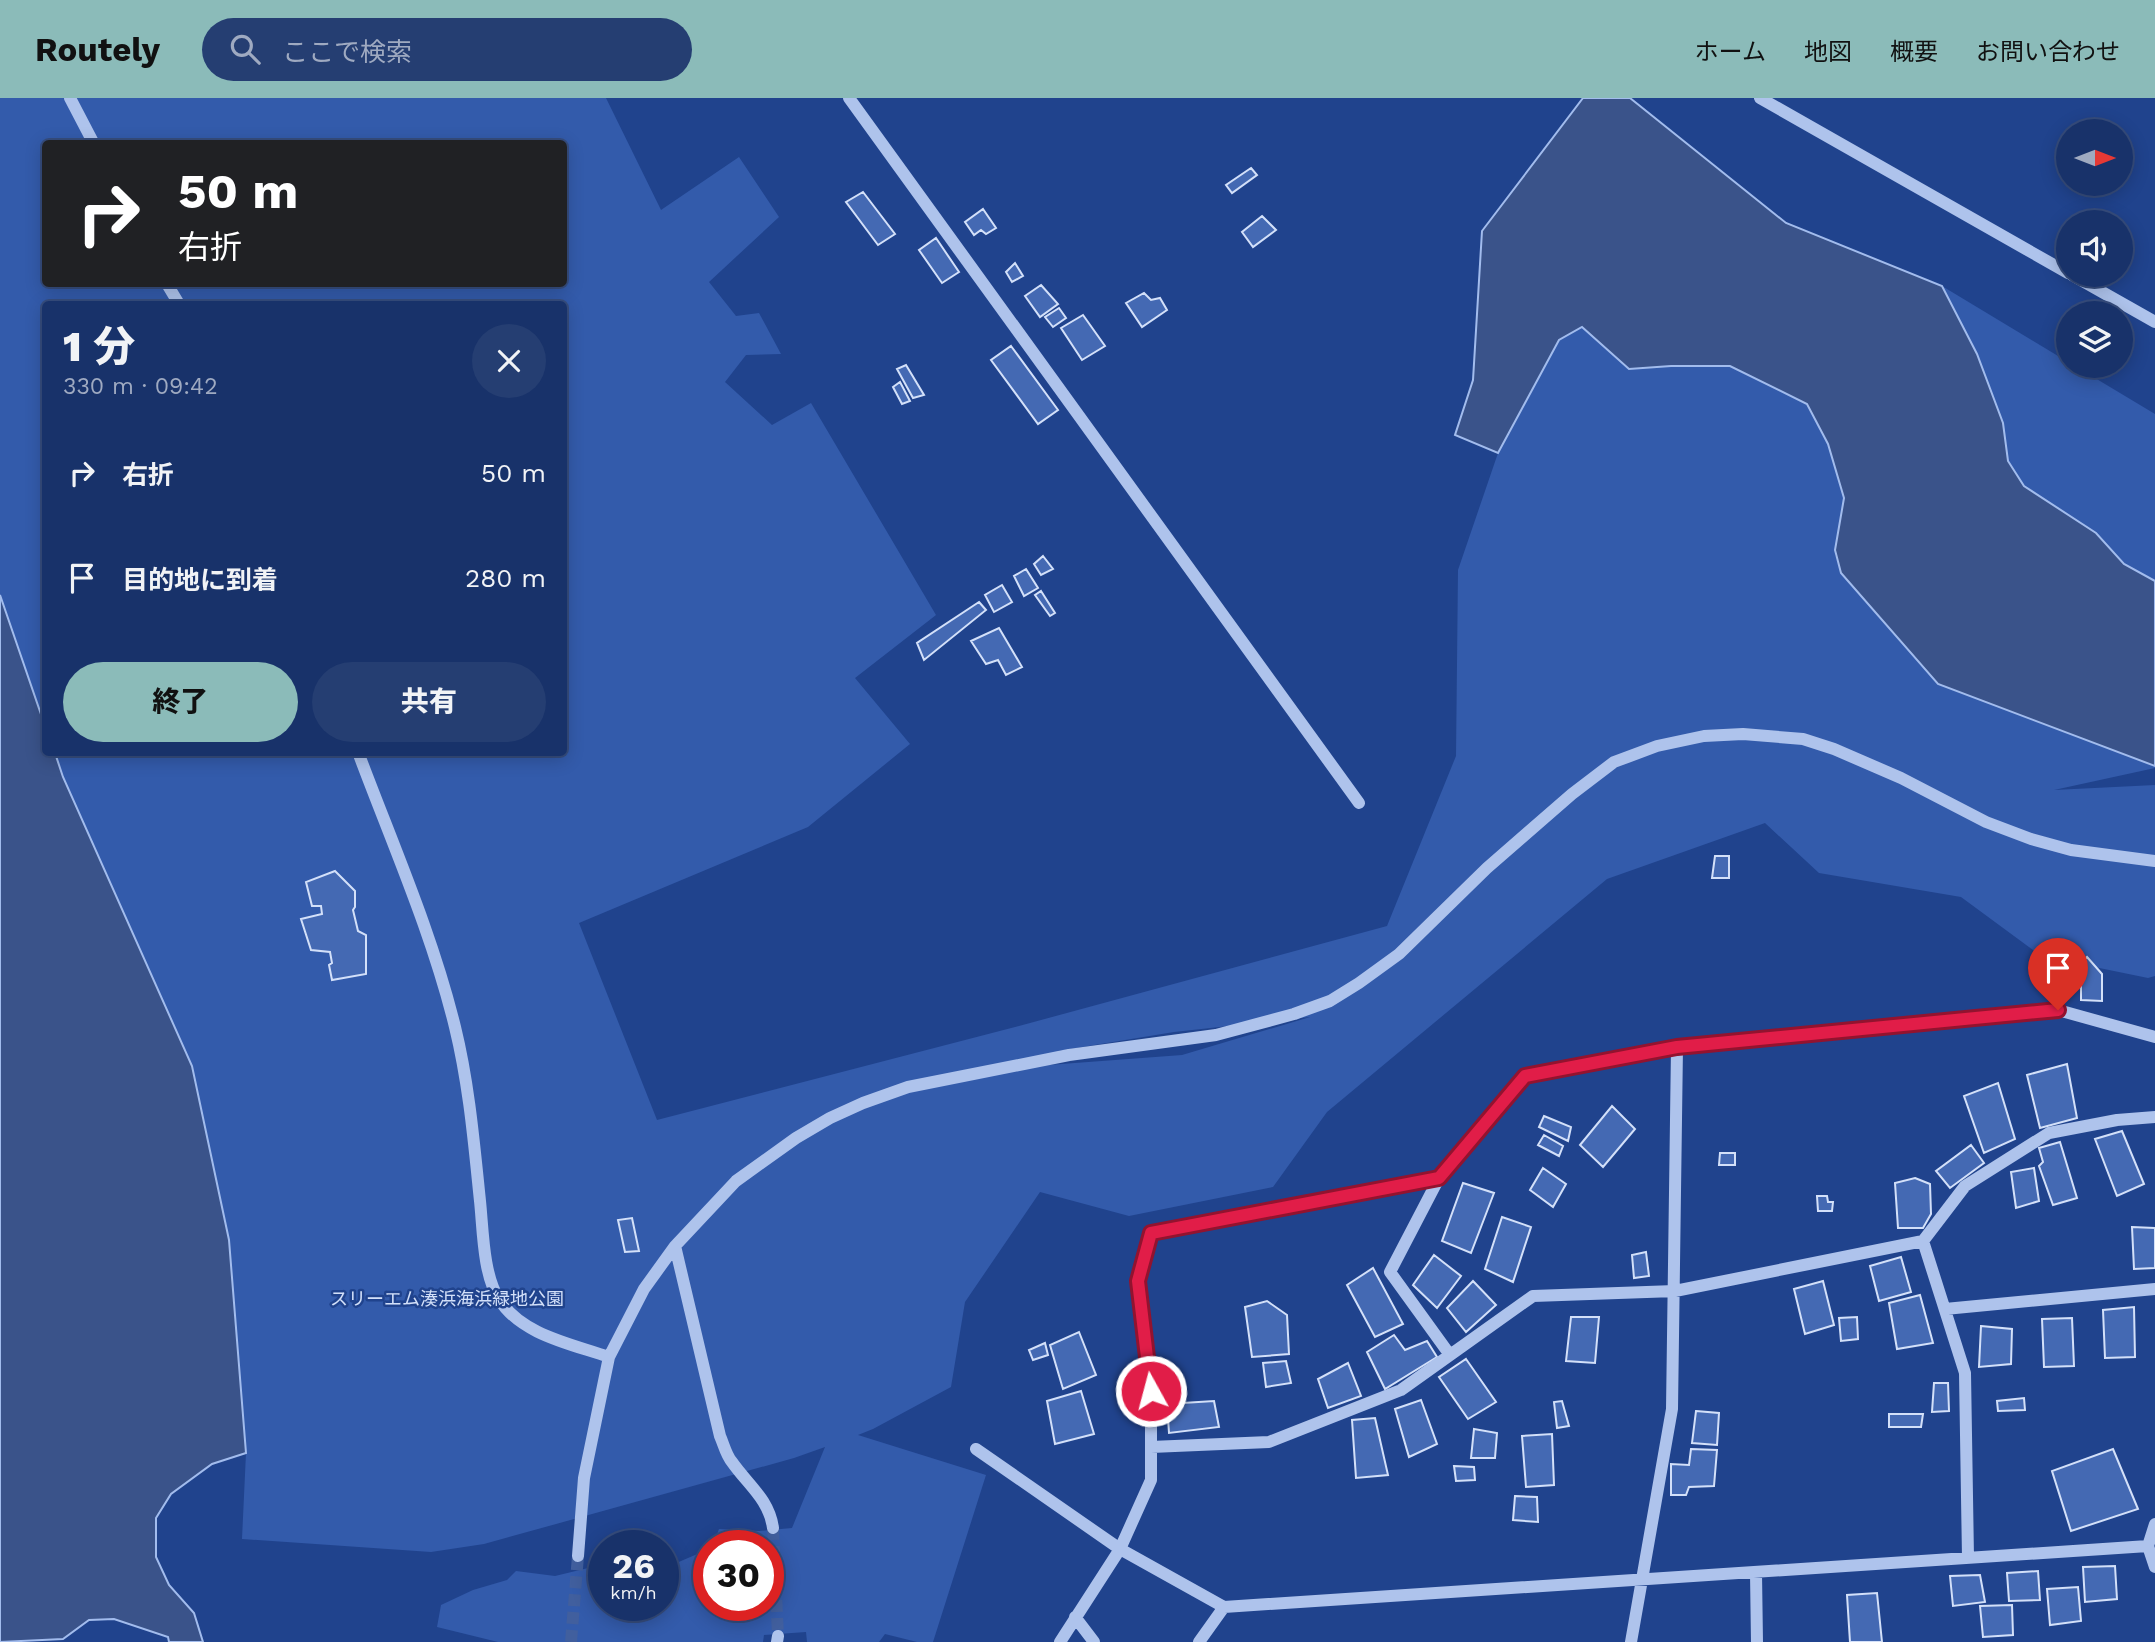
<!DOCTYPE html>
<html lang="ja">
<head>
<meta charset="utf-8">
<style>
	:root { --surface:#18326a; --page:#253e72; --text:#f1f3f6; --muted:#9faac1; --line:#364d7e; --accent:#8bbbb9 }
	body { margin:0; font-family:"Work Sans","Noto Sans JP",sans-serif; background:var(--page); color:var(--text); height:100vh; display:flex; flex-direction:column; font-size:26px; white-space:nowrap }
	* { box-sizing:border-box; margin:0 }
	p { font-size:23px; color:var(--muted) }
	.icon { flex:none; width:38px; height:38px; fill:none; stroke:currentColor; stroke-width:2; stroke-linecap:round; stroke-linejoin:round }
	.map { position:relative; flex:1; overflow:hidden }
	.side { position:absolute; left:42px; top:203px; width:525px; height:455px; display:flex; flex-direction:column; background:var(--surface); border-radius:7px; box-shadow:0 4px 18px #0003,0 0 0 2px var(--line) }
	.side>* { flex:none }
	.guide { position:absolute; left:42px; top:42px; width:525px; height:147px; border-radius:7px; box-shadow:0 4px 18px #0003,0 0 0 2px var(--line); background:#202124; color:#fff; overflow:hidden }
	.needle { width:46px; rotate:90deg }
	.fabs { position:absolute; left:2056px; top:21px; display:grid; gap:14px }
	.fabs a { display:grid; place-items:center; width:77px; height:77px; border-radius:50%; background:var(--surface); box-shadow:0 4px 18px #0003,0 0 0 2px var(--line); font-size:35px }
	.speed { position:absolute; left:588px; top:1432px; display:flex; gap:14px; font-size:35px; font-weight:700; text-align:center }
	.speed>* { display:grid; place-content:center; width:91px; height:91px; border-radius:50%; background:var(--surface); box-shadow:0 4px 18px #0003,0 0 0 2px var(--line); line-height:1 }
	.speed small { font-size:18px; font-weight:400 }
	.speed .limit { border:10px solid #d22; background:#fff; color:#111 }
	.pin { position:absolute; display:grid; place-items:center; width:60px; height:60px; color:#fff; margin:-72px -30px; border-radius:50% 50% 50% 0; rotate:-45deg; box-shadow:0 0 7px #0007 }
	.pin .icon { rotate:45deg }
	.me { position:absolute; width:77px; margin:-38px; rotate:353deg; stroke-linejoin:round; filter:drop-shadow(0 0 5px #0008) }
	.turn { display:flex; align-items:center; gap:24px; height:147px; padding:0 21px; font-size:32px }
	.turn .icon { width:91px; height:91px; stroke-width:2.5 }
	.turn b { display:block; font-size:49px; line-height:60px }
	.round { display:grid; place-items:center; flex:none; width:74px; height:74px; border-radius:37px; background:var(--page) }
	.headline { display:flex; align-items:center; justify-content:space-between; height:119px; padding:0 21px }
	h1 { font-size:42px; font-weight:800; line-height:52px }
	.action { display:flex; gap:14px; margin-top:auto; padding:14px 21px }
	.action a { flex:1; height:80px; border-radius:42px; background:var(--accent); color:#111; font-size:28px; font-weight:800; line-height:80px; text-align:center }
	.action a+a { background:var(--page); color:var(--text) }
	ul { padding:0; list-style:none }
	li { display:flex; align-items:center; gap:21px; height:105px; padding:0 21px }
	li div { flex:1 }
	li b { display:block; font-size:26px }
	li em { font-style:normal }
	header { display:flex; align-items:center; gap:42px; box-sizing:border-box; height:98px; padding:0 35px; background:var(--accent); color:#111 }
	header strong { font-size:33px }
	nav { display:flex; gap:38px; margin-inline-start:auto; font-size:24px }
	.search { width:490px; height:63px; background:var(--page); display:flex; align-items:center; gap:18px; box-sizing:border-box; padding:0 24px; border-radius:38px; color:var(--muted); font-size:26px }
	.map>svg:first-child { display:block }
	.green { fill:#335bab; fill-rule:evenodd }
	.water { fill:#3a538a; stroke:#a2bced; stroke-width:2 }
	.building { fill:#4469b3; stroke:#d3e0f9; stroke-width:2 }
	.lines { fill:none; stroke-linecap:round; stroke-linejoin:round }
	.minor-tunnel { stroke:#415f9e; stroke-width:12; stroke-dasharray:12 6; stroke-linecap:butt }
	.minor { stroke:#aec3ec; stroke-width:12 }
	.route-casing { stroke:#92132f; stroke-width:18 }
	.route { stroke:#e11d48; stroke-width:12 }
	.labels { text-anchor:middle; stroke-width:5; stroke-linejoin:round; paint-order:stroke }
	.park-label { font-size:18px; fill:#d3e0f9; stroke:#20438d }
</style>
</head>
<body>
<header>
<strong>Routely</strong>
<div class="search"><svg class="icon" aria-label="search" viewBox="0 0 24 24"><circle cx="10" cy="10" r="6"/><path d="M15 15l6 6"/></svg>ここで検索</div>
<nav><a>ホーム</a><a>地図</a><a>概要</a><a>お問い合わせ</a></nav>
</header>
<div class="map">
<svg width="2155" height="1544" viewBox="0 0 2155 1544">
	<rect width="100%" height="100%" fill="#20438d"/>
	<!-- green -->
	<path class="green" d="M0,0H606L661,112L739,59L779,119L709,184L736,218L759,215L781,256L746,257L725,284L772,327L811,305L936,517L855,580L910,646L808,729L579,825L657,1022L1019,928L1387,828L1456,658L1458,472L1498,355L1559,242L1582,229L1629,271L1671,268H1730L1807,306L1828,346L1844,401L1835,456L1841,475L1938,586L2155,668V670L2054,692L2155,687V878L2148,880L2041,858L1961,799L1819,775L1765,725L1607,781L1327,1014L1273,1089L1129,1118L1040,1094L965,1204L951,1289L873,1331L858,1337L986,1377L933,1544H917L885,1536L879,1544H807L806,1534L764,1537L763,1544H498L437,1529L441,1507L473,1492L507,1482L516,1473L555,1478L588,1470L604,1481V1507H663V1491L678,1482L674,1466L709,1451V1507H768V1447H713L719,1431L759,1433L792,1430L825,1349L794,1360L484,1446L431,1454L242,1441L246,1355L229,1142L55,655L564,654V206H46L45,628L0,497ZM46,46H564V186H46ZM1310,919L1182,957L1048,967L1058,953L1174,934Z
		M1942,188L2068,264V268H2075L2155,316V483L2124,466L2096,435L2024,388L2008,363L2003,325Z"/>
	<!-- water -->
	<path class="water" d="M1583,0H1630L1786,125L1942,188L1977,256L2003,325L2008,363L2024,388L2096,435L2124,466L2155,483V668L1938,586L1841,475L1835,452L1844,400L1828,346L1807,306L1730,268H1671L1629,271L1582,229L1559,242L1498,355L1455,337L1473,282L1482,133Z
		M0,497L45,628L46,654L55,655L63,679L192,968L229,1142L246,1355L212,1366L171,1396L156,1420V1459L169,1487L194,1515L203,1544H169L168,1539L114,1521L89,1522L63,1541L0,1544Z"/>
	<!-- building -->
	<path class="building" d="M1251,70L1257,77L1232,95L1226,87Z
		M863,94L895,136L878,147L846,104Z
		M983,111L996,130L986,136L981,132L974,137L965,124Z
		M1262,118L1276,132L1253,149L1242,134Z
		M936,140L959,174L942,185L919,152Z
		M1015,165L1023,178L1012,184L1006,174Z
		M1041,187L1058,206L1040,219L1025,198Z
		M1144,195L1151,202L1160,200L1167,212L1142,229L1126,205Z
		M1059,210L1066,220L1053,229L1045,219Z
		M1083,217L1105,248L1082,262L1061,230Z
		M1011,248L1058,312L1038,326L991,262Z
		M906,267L924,297L913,300L897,271Z
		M900,284L910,303L902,306L893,289Z
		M1043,458L1053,471L1041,477L1034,466Z
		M1026,471L1038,490L1024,498L1014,478Z
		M1002,487L1012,504L994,514L985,497Z
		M1041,493L1055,515L1050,518L1035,497Z
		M979,504L986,512L924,562L917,545Z
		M999,530L1022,569L1006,577L998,562L986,566L971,543Z
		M1715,758H1729V780H1712Z
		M335,773L355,793V809L353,812L358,833L366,837V876L332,882L329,867L332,865L330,854L311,852L301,821L322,816L321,808H312L306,784Z
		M2087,859L2102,876V903L2081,902V887L2072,873Z
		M2067,966L2077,1020L2040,1030L2027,977Z
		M1998,985L2015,1041L1984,1055L1964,998Z
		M1612,1008L1635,1031L1603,1069L1580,1047Z
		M1544,1018L1571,1029L1568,1043L1539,1029Z
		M2122,1033L2144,1086L2117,1098L2095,1041Z
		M1544,1037L1563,1048L1559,1058L1538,1047Z
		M2060,1044L2077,1100L2053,1107L2039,1068L2043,1064L2039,1050Z
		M1971,1047L1984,1065L1950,1090L1936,1073Z
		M1720,1055H1735V1067H1719Z
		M1543,1070L1566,1086L1553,1109L1530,1092Z
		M2034,1070L2039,1103L2016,1110L2011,1074Z
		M1915,1080L1930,1086L1931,1116L1923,1130H1898L1895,1085Z
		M1463,1085L1494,1095L1471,1155L1442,1143Z
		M1817,1098H1827L1828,1104H1833L1832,1113H1818Z
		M1502,1119L1531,1129L1513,1184L1485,1171Z
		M632,1120L639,1153L625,1154L618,1122Z
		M2132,1129L2155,1130V1170L2134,1171Z
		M1646,1154L1649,1178L1634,1180L1632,1157Z
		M1434,1157L1461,1178L1437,1210L1413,1187Z
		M1901,1159L1911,1194L1879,1203L1870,1168Z
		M1373,1170L1403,1226L1375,1239L1347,1187Z
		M1473,1183L1496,1207L1466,1234L1447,1210Z
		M1823,1183L1834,1227L1805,1236L1794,1191Z
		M1920,1197L1933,1245L1897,1251L1889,1205Z
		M1267,1203L1287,1217L1289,1256L1252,1259L1245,1209Z
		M2134,1209L2135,1259L2105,1260L2103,1212Z
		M1571,1219H1599L1595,1265L1566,1263Z
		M1857,1219L1858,1241L1841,1243L1839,1220Z
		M2072,1220L2074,1268L2044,1269L2042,1221Z
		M1981,1228L2012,1231L2011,1266L1979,1269Z
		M1079,1234L1096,1277L1063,1291L1050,1247Z
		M1394,1237L1405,1252L1427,1243L1437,1259L1385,1291L1367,1254Z
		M1045,1245L1048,1257L1033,1262L1029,1252Z
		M1466,1261L1496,1304L1468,1321L1439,1279Z
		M1286,1263L1291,1285L1266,1289L1263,1265Z
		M1348,1265L1361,1298L1328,1310L1318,1281Z
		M1934,1285H1948L1949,1313L1932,1314Z
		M1081,1293L1094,1336L1055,1346L1047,1303Z
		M2024,1300L2025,1312L1998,1313L1997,1303Z
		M1421,1302L1437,1346L1409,1359L1395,1311Z
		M1214,1303L1219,1329L1169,1335L1167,1306Z
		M1562,1303L1569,1328L1557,1330L1554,1304Z
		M1696,1313L1719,1315L1717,1347L1692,1345Z
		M1889,1316H1923L1921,1329H1889Z
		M1375,1320L1388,1377L1356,1380L1352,1322Z
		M1474,1331L1497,1335L1495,1360H1471Z
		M1552,1336L1554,1387L1526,1389L1522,1338Z
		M1691,1351L1717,1352L1714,1388L1689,1389L1686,1397H1671V1366L1689,1367Z
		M2113,1351L2138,1411L2071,1433L2052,1373Z
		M1454,1368L1474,1369L1475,1382L1456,1383Z
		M1515,1398L1537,1399L1538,1424L1513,1422Z
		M2115,1468L2117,1501L2085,1504L2083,1469Z
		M2038,1473L2040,1502L2009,1503L2007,1475Z
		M1980,1477L1985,1504L1953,1508L1950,1478Z
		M2078,1489L2081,1523L2050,1527L2047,1491Z
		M1877,1495L1882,1544H1850L1847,1497Z
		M2012,1507L2013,1537L1983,1539L1980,1508Z"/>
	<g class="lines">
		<!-- minor-tunnel -->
		<path class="minor-tunnel" d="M773,1430L778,1538
			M571,1544L578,1458"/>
		<!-- minor -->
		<path class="minor" d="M70,0L94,46
			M849,0L1359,705
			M1760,0L2068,175
			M2072,177L2155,224
			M167,186L179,206
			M358,654C392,745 432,835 455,929C469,986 474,1045 480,1103C483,1131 483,1177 499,1201C521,1237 572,1246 609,1259
			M1439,1080L1390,1174L1450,1257
			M1923,1143L1965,1275L1968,1460
			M675,1148L720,1338C724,1347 726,1357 732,1364C748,1387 769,1401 773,1430
			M1945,1211L2155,1191
			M1151,1349L1269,1344L1401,1292L1533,1198L1675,1193L1923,1143L1965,1088L2049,1035L2117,1022L2155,1019
			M976,1351L1120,1451L1224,1509L2148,1448
			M2155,1426L2148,1448L2155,1469
			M578,1458L584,1380L609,1259L644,1191L675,1148L736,1083L796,1040L830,1020L863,1005L908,989L1069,957L1216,937L1294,916L1330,903L1359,885L1399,856L1487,770L1572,696L1614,664L1657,648L1704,638L1743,636L1803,641L1834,651L1901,680L1986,724L2031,741L2071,752L2155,763
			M1756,1475L1757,1544
			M1075,1519L1094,1544
			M777,1544L778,1538
			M1060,1544L1120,1451L1151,1382V1293L1138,1183L1151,1135L1439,1080L1525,978L1677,949L2058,912L2155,939
			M1199,1544L1224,1509
			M1631,1544L1672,1311L1677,949"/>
	</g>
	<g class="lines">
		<!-- route casing -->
		<g class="route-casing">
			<path id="route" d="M1151,1293L1138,1183L1151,1135L1439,1080L1525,978L1677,949L2058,912"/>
		</g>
		<!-- route -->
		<use href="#route" class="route"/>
	</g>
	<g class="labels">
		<!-- park labels -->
		<g class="park-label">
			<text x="447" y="1207">スリーエム湊浜海浜緑地公園</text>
		</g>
	</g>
</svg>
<div class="fabs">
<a><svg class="needle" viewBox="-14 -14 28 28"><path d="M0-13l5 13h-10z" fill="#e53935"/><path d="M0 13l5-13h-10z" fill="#9faac1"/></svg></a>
<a><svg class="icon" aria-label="sound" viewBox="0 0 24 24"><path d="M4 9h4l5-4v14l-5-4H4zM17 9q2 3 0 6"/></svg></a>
<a><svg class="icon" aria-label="layers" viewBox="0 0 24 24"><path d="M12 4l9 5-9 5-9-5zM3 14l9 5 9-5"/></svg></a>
</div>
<div class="speed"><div>26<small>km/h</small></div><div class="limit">30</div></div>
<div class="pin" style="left:2058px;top:912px;background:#d93025"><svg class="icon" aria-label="arrive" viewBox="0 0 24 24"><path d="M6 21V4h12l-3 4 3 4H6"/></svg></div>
<svg class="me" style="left:1151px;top:1293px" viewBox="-20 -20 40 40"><circle r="17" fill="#e11d48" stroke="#fff" stroke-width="3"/><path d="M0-11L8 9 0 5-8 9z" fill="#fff"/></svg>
<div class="guide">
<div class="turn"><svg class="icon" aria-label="right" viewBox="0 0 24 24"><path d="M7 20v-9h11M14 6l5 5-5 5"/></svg><div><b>50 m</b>右折</div></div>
</div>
<section class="side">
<div class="headline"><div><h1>1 分</h1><p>330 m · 09:42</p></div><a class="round"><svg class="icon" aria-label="close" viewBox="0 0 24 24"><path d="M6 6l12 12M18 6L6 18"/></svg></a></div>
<ul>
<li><svg class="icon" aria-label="right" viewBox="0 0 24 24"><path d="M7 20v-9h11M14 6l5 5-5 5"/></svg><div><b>右折</b></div><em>50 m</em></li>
<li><svg class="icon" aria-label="arrive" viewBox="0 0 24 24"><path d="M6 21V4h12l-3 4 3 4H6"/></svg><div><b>目的地に到着</b></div><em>280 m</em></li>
</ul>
<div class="action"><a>終了</a><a>共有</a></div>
</section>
</div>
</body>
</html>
